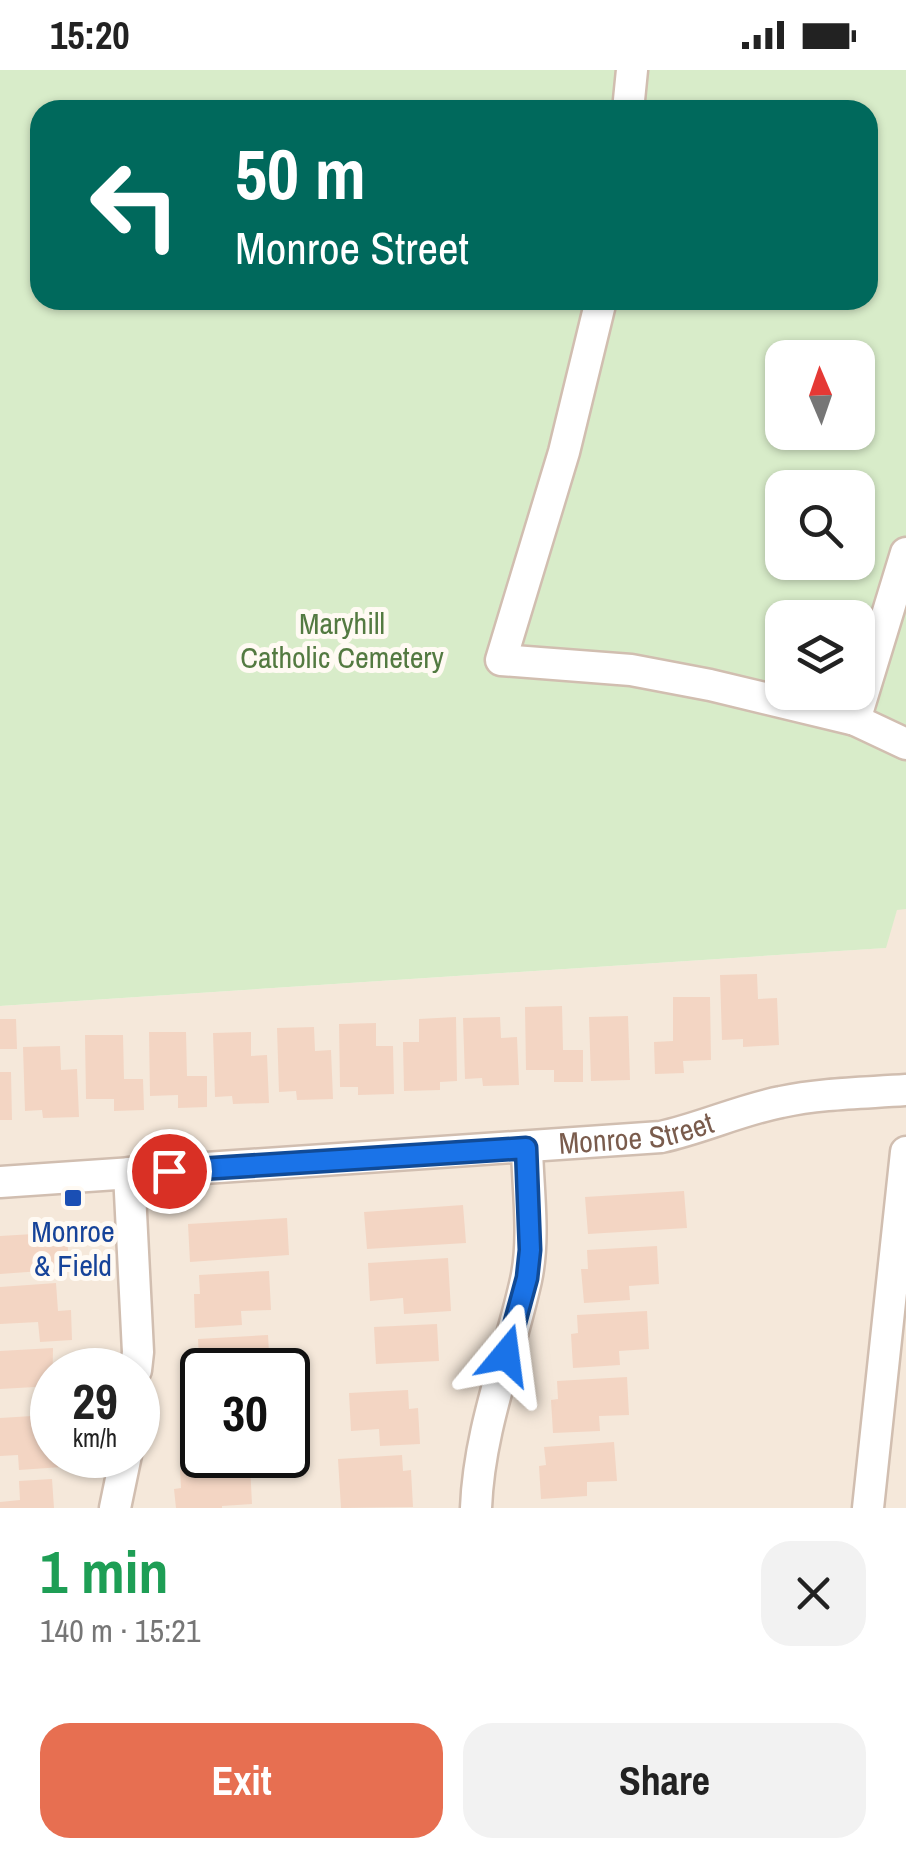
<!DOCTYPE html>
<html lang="en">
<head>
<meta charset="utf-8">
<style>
	:root { --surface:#fff; --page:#f2f2f2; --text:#222; --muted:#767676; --accent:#e76f51 }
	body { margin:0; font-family:"Archivo Narrow",sans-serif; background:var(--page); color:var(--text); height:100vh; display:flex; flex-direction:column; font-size:38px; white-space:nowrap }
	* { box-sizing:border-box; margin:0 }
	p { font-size:32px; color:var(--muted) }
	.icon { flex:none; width:55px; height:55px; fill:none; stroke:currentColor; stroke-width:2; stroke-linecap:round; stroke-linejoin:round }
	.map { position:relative; height:1438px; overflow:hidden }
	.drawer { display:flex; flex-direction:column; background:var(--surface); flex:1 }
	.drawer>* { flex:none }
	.hud { position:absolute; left:30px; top:30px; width:848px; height:210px; border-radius:30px; box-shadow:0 2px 8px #0004; background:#00695c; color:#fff; overflow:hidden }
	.needle { width:65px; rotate:358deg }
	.controls { position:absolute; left:765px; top:270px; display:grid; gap:20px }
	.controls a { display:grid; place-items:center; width:110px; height:110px; border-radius:20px; background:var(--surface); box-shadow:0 2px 8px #0004; font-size:50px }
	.speed { position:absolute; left:30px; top:1278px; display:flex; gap:20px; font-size:50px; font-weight:700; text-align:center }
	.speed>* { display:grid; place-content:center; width:130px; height:130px; border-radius:50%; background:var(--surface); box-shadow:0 2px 8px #0004; line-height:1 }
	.speed small { font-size:25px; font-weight:400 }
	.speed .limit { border:5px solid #111; border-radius:15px; background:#fff; color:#111 }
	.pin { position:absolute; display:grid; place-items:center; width:85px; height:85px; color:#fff; margin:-42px; border:5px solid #fff; border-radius:50%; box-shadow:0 2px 10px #0007 }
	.me { position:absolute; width:110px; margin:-55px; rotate:16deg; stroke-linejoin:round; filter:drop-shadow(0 0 8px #0008) }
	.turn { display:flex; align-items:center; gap:35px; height:210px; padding:0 40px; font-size:45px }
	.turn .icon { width:130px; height:130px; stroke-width:2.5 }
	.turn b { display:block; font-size:70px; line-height:85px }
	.round { display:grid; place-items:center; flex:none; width:105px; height:105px; border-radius:30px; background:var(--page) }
	.head { display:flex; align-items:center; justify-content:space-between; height:170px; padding:0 40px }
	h1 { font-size:60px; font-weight:800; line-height:75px; color:#1e9e55 }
	.cta { display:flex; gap:20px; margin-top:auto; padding:20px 40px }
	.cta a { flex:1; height:115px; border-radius:30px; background:var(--accent); color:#fff; font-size:40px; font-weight:800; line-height:115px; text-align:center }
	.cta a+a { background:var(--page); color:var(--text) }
	.status { display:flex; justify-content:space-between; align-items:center; height:70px; padding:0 50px; background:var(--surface); direction:ltr }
	.status svg { height:28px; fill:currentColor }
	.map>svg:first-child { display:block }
	.residential { fill:#f5e8da; fill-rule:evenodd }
	.green { fill:#d8ecc9; fill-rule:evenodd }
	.building { fill:#f3d5c3 }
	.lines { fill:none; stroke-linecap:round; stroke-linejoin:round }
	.minor-casing { stroke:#d1beb0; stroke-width:35 }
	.minor { stroke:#fff; stroke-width:30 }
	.route-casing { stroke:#114b97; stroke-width:25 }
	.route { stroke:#1a73e8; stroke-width:18 }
	.transit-dot { fill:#1a4fb4; stroke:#fffaf3; stroke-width:4 }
	.labels { text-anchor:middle; stroke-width:10; stroke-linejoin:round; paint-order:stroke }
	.park-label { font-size:30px; fill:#537a41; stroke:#fffaf3 }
	.street-label { font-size:30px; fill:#7a5c4d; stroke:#fffaf3 }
	.transit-label { font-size:30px; fill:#164399; stroke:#fffaf3 }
</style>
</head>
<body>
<div class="status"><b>15:20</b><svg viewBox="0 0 49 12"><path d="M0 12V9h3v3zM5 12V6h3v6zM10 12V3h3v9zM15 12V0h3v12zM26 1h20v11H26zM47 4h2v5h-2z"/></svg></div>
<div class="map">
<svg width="906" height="1438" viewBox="0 0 906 1438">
	<rect width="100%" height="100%" fill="#fdf6ec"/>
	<!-- residential -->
	<path class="residential" d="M897,839H906V1438H0V936L885,878ZM52,1300H138V1385H52ZM202,1300H288V1385H202Z"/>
	<!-- green -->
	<path class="green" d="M0,0H906V839L897,840L886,878L0,936ZM40,40H868V230H40ZM782,288H858V362H782ZM782,418H858V492H782ZM782,548H858V622H782Z"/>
	<!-- building -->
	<path class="building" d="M757,904L758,929L777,928L779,975L743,977V969L722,970L720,905Z
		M673,927H710L711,990L683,991L684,1003L655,1004L654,972L673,971Z
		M562,936L563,980H583V1012H554V1000H526L525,937Z
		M628,946L630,1010L591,1011L589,947Z
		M456,947L457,1011L440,1012V1020L404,1021L403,972H419V949Z
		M500,947L501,968L517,967L519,1015L483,1016L482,1008L465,1009L463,948Z
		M0,949H16L17,979H0Z
		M376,953V976H393L394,1024L358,1025V1017H340L339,954Z
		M314,957L315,981L331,980L333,1029L297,1030L296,1021L279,1022L277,958Z
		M149,962H186L187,1006H207V1037L178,1038V1025L150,1026Z
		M251,962V986L267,985L269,1033L233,1034L232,1026L215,1027L213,963Z
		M85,965H123L124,1009H143L144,1040L114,1041V1029H86Z
		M60,976L61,1000L77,999L79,1047L43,1048L42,1040L25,1041L23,977Z
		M0,1002H11L12,1050H0Z
		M684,1121L687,1158L588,1164L585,1127Z
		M463,1135L466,1173L367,1179L364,1142Z
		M287,1148L289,1185L190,1192L188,1154Z
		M67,1162L69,1199L0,1204V1166Z
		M657,1176L659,1214L629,1216L630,1230L584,1233L581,1199H588L587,1180Z
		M448,1188L451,1241L404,1244L403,1228L370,1231L368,1193Z
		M269,1201L271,1240L241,1241L242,1255L195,1258L194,1224H200L199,1205Z
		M56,1213L58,1241L71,1240L72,1270L40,1272L38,1252L0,1254V1217Z
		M647,1241L649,1279L619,1281L620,1295L573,1298L571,1264L578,1263L577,1245Z
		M437,1254L439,1291L376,1294L374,1257Z
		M268,1265L270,1300H202V1321L194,1322L193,1288H199L198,1269Z
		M53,1278L52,1335L36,1336L35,1317L0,1319V1281Z
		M627,1307L629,1345L599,1346L600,1361L553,1363L551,1330L558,1329L557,1311Z
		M408,1320L409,1339L418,1338L420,1374L380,1376L379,1359L351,1361L349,1323Z
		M202,1334V1371L191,1372L189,1335Z
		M48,1345L49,1363L52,1362V1385H61L62,1397L19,1400L18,1385L0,1386V1348Z
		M288,1357H294L295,1386H288Z
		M614,1372L617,1411L587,1412V1426L541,1429L539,1396L546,1395L544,1377Z
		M402,1385L403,1401L411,1400L413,1437L341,1438L338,1389Z
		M250,1395L252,1434L222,1436V1438H176L174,1419L181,1418L180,1400Z
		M52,1409L54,1438H0V1432L20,1430L19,1411Z"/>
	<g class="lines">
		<!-- minor casing -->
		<g class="minor-casing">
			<g id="minor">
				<path d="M628,40L632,0"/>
				<path d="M601,230L564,382L501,590L631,600L710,615L855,650L906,674"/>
				<path d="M855,650L906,483"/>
				<path d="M129,1103L138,1282L136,1300"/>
				<path id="s1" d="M0,1112L661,1067C702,1058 740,1040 781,1032C822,1023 865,1023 906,1020"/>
				<path d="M115,1438L126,1385"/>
				<path d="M476,1438C479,1359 509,1287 526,1210C535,1168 528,1121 527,1078"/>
				<path d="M868,1438L906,1082"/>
			</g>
		</g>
		<!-- minor -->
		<use href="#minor" class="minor"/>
	</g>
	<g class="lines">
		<!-- route casing -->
		<g class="route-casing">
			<path id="route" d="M169,1101L526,1078L530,1180L527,1208L506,1285"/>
		</g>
		<!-- route -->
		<use href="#route" class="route"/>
	</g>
	<!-- markers -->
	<rect class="transit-dot" x="63" y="1118" width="20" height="20" rx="5"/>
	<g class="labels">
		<!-- park labels -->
		<g class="park-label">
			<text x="342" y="564">Maryhill<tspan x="342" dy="34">Catholic Cemetery</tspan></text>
		</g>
		<!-- street labels -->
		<g class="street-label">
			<text dy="10" stroke="none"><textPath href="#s1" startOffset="638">Monroe Street</textPath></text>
		</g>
		<!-- transit labels -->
		<g class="transit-label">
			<text x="73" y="1172">Monroe<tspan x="73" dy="34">&amp; Field</tspan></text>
		</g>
	</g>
</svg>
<div class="controls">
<a><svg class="needle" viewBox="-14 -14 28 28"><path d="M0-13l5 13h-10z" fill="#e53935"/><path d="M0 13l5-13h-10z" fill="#767676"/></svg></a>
<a><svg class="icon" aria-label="search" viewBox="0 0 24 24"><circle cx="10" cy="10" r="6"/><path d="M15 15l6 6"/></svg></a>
<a><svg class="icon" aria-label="layers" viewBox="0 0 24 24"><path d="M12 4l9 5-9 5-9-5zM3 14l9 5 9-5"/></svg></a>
</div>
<div class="speed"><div>29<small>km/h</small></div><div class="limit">30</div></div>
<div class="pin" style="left:169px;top:1101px;background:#d93025"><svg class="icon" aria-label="arrive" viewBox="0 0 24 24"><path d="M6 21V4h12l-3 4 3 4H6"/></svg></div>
<svg class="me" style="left:506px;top:1285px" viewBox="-20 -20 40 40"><path d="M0-17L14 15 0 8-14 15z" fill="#1a73e8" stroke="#fff" stroke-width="4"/></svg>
<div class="hud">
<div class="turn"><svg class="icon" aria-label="left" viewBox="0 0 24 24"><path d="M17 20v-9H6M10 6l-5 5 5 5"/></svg><div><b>50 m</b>Monroe Street</div></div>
</div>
</div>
<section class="drawer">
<div class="head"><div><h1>1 min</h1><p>140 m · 15:21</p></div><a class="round"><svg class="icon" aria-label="close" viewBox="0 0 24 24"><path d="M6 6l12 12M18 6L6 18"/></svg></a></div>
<div class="cta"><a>Exit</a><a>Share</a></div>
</section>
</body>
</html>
